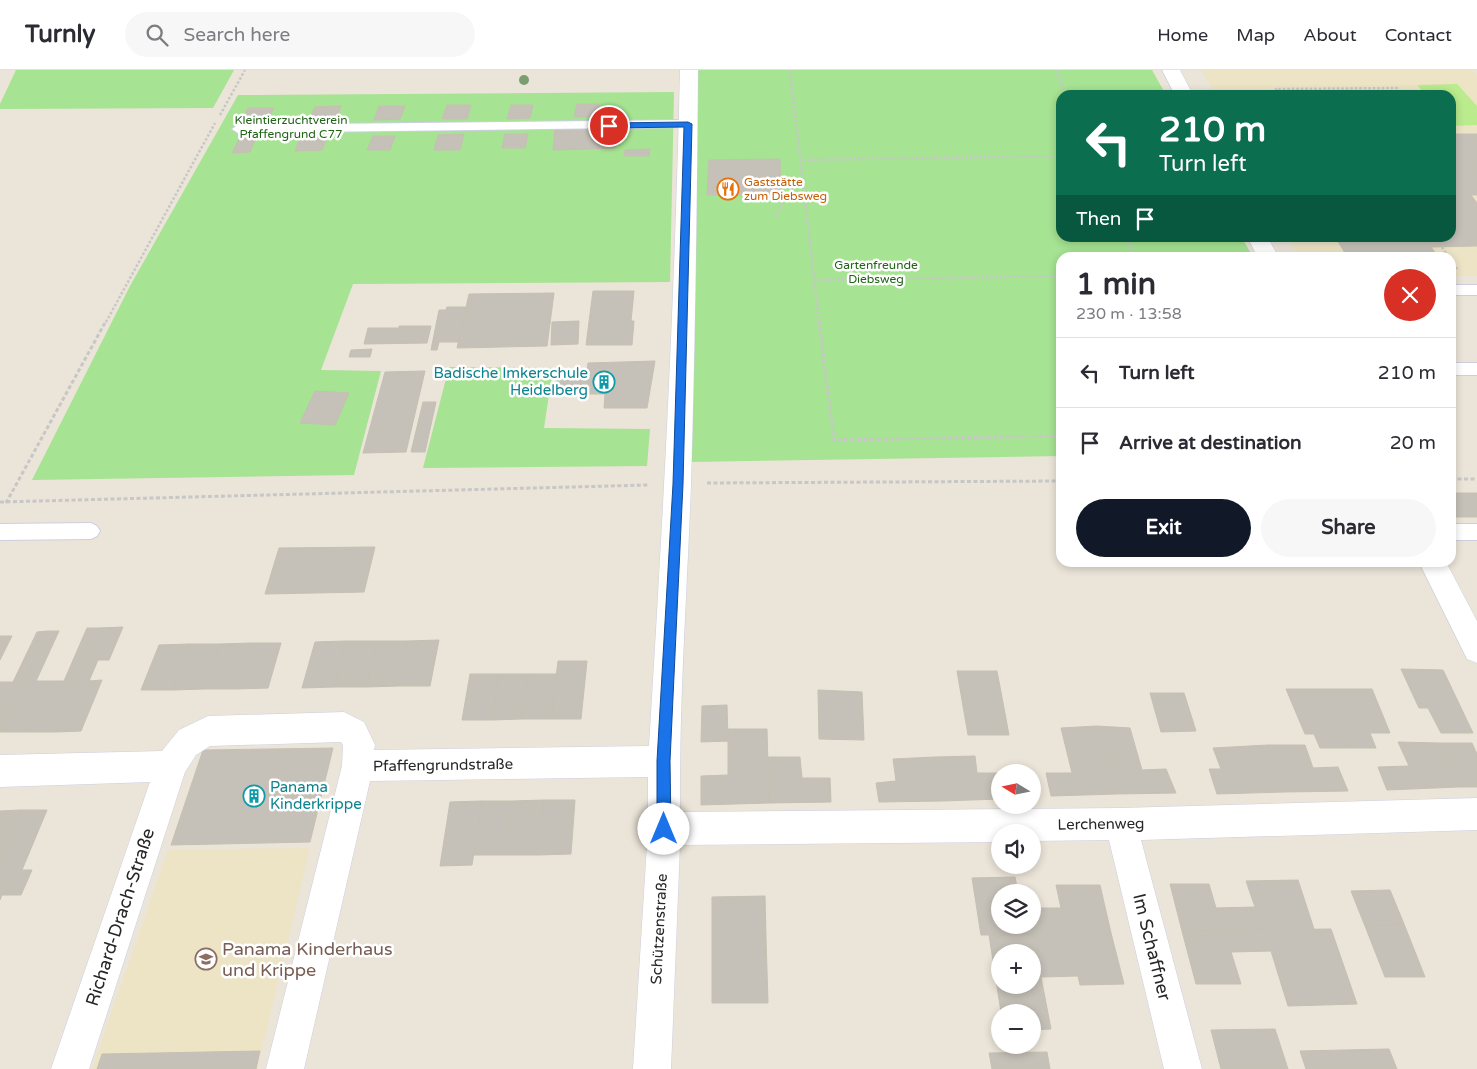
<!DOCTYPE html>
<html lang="en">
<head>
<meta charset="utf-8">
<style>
	:root { --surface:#fff; --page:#f7f7f7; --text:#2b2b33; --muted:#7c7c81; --line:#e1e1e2; --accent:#111827 }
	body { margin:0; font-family:"Varela Round",sans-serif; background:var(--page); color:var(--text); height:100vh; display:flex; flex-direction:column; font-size:19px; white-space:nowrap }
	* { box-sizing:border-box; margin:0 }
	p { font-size:16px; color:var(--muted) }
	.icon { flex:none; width:28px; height:28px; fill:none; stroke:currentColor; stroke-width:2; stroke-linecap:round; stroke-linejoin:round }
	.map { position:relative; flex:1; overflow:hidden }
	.panel { position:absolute; left:1056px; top:182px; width:400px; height:315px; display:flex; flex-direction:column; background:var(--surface); border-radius:15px; box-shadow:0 2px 8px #0003 }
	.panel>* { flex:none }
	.hud { position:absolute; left:1056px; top:20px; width:400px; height:152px; border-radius:15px; box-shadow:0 2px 8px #0003; background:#0b6e4f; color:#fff; overflow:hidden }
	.needle { width:32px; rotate:280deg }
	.fabs { position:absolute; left:991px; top:694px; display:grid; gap:10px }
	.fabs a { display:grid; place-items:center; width:50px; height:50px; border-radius:50%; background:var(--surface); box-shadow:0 2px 8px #0003; font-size:25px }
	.pin { position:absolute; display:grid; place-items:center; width:42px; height:42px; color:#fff; margin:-21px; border:2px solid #fff; border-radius:50%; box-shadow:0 1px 5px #0007 }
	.me { position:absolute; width:55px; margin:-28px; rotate:0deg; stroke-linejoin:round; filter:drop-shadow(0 0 4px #0008) }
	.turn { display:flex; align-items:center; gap:18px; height:105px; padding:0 20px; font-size:22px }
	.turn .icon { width:65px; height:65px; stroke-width:2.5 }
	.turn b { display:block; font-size:35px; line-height:42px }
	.then { display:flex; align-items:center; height:48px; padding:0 20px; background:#0003; gap:10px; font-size:19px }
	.round { display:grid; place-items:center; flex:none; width:52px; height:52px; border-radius:26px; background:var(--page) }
	.overview { display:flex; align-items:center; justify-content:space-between; height:85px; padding:0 20px }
	h1 { font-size:30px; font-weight:700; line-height:38px }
	.cta { display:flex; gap:10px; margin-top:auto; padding:10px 20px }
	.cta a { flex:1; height:58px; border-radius:30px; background:var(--accent); color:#fff; font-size:20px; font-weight:700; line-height:58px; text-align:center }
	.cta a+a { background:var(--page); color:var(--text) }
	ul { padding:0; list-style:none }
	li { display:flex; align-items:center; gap:15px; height:70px; padding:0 20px; border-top:1px solid var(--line) }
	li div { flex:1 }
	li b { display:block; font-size:19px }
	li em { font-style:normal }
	header { display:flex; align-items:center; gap:30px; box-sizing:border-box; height:70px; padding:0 25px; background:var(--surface); border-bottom:1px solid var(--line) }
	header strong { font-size:24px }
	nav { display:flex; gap:28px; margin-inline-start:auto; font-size:18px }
	.search { width:350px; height:45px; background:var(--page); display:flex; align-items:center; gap:12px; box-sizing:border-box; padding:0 18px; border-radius:28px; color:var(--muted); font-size:19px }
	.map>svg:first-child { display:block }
	.education { fill:#ede4c6 }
	.green { fill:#a6e392 }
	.pitch { fill:#baeb8d }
	.building { fill:#c6c1b8; stroke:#c5c0b2; fill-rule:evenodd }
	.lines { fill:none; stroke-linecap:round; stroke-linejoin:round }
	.service-casing { stroke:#cdcfe1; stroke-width:2 }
	.minor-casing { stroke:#cdcfe1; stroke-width:1 }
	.path-far1 { stroke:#c7c7c7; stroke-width:2.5; stroke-dasharray:2.5 2; stroke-linecap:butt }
	.path { stroke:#c7c7c7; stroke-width:3; stroke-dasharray:4 2.5; stroke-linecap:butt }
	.service { fill:#fff; fill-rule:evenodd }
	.minor { fill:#fff; fill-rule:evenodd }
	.tree { fill:#7b9e6e }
	.route { fill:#1a73e8; stroke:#114b97 }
	.labels { text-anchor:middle; stroke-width:5; stroke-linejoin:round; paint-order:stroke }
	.far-park-label { font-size:12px; fill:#206417; stroke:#fff }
	.far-food-label { font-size:12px; fill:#c56008; stroke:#fff; text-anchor:start }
	.culture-label { font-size:15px; fill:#0d838f; stroke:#fff; text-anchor:end }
	.street-label { font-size:15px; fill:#272727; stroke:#fff }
	.near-street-label { font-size:18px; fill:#272727; stroke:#fff }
	.near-education-label { font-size:18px; fill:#785e54; stroke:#fff; text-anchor:start }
</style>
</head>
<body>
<header>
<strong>Turnly</strong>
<div class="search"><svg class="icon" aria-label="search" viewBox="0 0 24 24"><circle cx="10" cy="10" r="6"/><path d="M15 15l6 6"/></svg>Search here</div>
<nav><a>Home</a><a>Map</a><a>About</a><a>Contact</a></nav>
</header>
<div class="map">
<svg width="1477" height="999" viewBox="0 0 1477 999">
	<rect width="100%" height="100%" fill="#ebe4d8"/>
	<!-- education -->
	<path class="education" d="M1202,0H1473L1477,5V206H1451V188L1299,187L1287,168H1451V25H1214Z
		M310,778L257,999H92L168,780Z"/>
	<!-- green -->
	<path class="green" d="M16,0H234L213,38L0,39V34Z
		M696,0H1152L1166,25H1061V168H1242L1253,187L1061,188V386L690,392Z
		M674,22L670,212L353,214L321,300L381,301L354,405L32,410L130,216L238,25Z
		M449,297L553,298L544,358L650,359L647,396L423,398Z"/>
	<!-- pitch -->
	<path class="pitch" d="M1457,14L1477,36V55L1451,56V25H1426L1417,15Z"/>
	<!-- building -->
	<path class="building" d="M577,34H599L597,47H574Z
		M447,35H471L467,49H442Z
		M511,35H533L530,48L507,49Z
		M341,36L336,50H309L315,37Z
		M379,36H405L400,49L374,50Z
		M248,38H274L266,52H240Z
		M616,58L615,78L553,80L555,59Z
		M464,64L460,80H434L438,65Z
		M505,64H528L525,78H502Z
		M1451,64H1477V103L1451,71Z
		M301,66H328L322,80L295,81Z
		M373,66H395L390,80H367Z
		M256,68L250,82L232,83L239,69Z
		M1451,71L1477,103V125H1471L1477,133V176L1431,177L1439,188H1348L1336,168H1451Z
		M650,79L649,86H624L625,80Z
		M780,89L781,125H707L709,90Z
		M593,221H634L631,251H634L632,275H586Z
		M554,223L547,276L457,278L469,224Z
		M447,237H466L458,272H439L437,280H431L439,240H446Z
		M579,251L578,274L551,275L552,252Z
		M399,256H431L427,273L364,274L368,258H399Z
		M372,279L370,287H349L351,280Z
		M655,291L647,338H604L605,324H555L559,300H587L588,293Z
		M425,301L406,382L363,383L385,302Z
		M315,321L349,323L335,355L300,353Z
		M423,332H436L425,382H411Z
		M1451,423H1477V447H1451Z
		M375,477L364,522L265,524L279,478Z
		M123,557L109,590H98L89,611L102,610L81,661L55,662L99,558Z
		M87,558H99L55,662H28L51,611H64Z
		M48,561L1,662H0V612H13L37,562Z
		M48,561H59L36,611H51L28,662H1Z
		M0,566H12L0,590Z
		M439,570L430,616H398L408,571Z
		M346,571H377L366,617H334Z
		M346,571L334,617L302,618L315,572Z
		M377,571H408L398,616L366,617Z
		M251,573L236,619H204L220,574Z
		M251,573H281L268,618L236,619Z
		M189,574L173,620H141L159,575Z
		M189,574H220L204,619L173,620Z
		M558,591H587L581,649H551Z
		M1401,599L1443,600L1473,663H1441L1428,638H1419Z
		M957,601H997L1009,665H968Z
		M470,604H499L492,650H462Z
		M499,604H528L522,649L492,650Z
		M528,604H557L551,649H522Z
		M1286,619H1329L1352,678H1320L1314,664H1305Z
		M1329,619H1372L1390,663H1370L1376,678H1352Z
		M818,620L862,622L864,670L819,669Z
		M1150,623H1184L1196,661L1161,662Z
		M727,635L728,671L701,672L702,636Z
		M1097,656L1116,724L1051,726L1046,703H1072L1061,658Z
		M1097,656L1130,658L1142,700L1166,699L1176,723L1116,724Z
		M728,659H767L769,733L701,735V706L728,705Z
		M1398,672L1438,673L1458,717L1387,720L1378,697L1409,696Z
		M1438,673H1472L1477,684V717H1458Z
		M1268,675L1284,722L1217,724L1209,699H1221L1213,678Z
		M1268,675H1305L1313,698L1338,697L1348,721L1284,722Z
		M333,678L310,772L171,775L203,680Z
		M975,686L977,703H998L1000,729L942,731L935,687Z
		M768,687H800L802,708H830L831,732L769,733Z
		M935,687L942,731L879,732L876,713L896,711L893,689Z
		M544,730H575L571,784L538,785Z
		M544,730L538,785H506L513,731Z
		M482,731L472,795L440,796L450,732Z
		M482,731H513L506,785H473Z
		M20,740H47L22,800H32L21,825H2L0,830V787Z
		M20,740L0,787V741Z
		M1015,807L1018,822H1000V855H1032V838H1061L1056,815H1100L1111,863L981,865L972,808Z
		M1298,810L1314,859L1182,861L1170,814H1209L1216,838L1255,837L1246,811Z
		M1390,820L1404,854L1365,856L1351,821Z
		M765,826L766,869L712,870V827Z
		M1404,854L1425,907H1385L1365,856Z
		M1331,859L1357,934L1288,936L1271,881L1231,882L1241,914H1196L1182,861Z
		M1111,863L1124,914L1080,915L1078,906L1041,907L1051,959L1032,960V942H1001L989,865ZM1000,882H1032V915H1000Z
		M766,869L768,933H712V870Z
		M1275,959L1288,999H1221L1211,960Z
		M1389,979L1397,999H1306L1300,981Z
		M260,981L256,999H97L102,984Z
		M1047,982L1050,999H992L989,983Z"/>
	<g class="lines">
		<!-- service casing -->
		<g class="service-casing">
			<path id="service" d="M688,50L692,51L694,54L692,57L238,63L232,59L238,55Z
				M1451,215H1477V225H1451Z
				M1451,293H1477V305H1451Z
				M91,453L97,456L100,461L97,466L91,469L0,470V454Z
				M1451,454H1477V470H1451Z"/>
		</g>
		<!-- minor casing -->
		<g class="minor-casing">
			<path id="minor" d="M680,0H698C697,138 695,276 691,415C687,524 679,633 680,742L1121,738L1477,728V760L1141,770L1202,999H1164L1109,770L1032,771V762H1000V772L680,775L671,999H633L648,759V707L370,711L304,999H266L342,696L343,675L341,672L210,676L196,685L185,702L89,999H51L150,712L0,717V685L162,681L179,660L208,646L344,642L364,652L375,675L374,680L649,676C663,451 675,226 680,0Z
				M1162,0H1180L1193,25H1175Z
				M1248,168H1268L1279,188H1258Z
				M1419,492H1446L1477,551V593L1467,589Z"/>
		</g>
		<!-- path-far1 -->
		<path class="path-far1" d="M790,0L819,252
			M1056,0L1066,25
			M1279,25L1276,19L1398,18
			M220,45L245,0
			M799,90L1061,86
			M775,146L793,118L802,115
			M1127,168L1135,188
			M1442,177L1449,188
			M1451,190L1457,199
			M815,210L1061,206
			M106,252L215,53"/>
		<!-- path -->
		<path class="path" d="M819,251L834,370L1061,366
			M1451,409H1477
			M707,413L1061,411
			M0,432L648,415
			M6,433L106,251"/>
		<!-- service -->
		<use href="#service" class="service"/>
		<!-- minor -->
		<use href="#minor" class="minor"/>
	</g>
	<!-- trees -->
	<circle class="tree" cx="524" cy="10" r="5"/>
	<!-- route -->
	<path class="route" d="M688,52L692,54L683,414L670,691L671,759L669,763L664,765L659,763L657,759V691L673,414L684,57L609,58L605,56L609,53Z"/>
	<!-- icons -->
	<defs>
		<g id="restaurant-ring" transform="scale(1.125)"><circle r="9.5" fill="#fff" stroke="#e8710a" stroke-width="1.5"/><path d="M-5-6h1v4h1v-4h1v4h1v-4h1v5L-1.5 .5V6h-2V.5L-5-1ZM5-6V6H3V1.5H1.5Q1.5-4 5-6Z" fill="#e8710a"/></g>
		<g id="building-ring" transform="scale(1.125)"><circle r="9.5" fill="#fff" stroke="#0f9aa8" stroke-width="1.5"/><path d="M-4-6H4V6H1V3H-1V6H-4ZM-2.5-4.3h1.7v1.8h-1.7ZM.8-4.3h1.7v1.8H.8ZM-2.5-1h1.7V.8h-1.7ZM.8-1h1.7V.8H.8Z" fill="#0f9aa8"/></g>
		<g id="school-ring" transform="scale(1.125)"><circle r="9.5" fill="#fff" stroke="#8d6e63" stroke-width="1.5"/><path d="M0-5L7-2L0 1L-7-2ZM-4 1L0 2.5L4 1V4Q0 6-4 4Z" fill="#8d6e63"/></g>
	</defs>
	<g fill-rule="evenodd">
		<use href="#restaurant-ring" x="728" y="119"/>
		<use href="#building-ring" x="604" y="312"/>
		<use href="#building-ring" x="254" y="726"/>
		<use href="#school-ring" x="206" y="889"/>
	</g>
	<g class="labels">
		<!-- far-park labels -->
		<g class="far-park-label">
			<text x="291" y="54">Kleintierzuchtverein<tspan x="291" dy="14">Pfaffengrund C77</tspan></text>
			<text x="876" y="199">Gartenfreunde<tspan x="876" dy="14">Diebsweg</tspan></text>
		</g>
		<!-- far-food labels -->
		<g class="far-food-label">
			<text x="744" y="116">Gaststätte<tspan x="744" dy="14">zum Diebsweg</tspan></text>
		</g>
		<!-- culture labels -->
		<g class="culture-label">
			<text x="588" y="308">Badische Imkerschule<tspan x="588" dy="17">Heidelberg</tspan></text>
			<text x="270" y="722" text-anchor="start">Panama<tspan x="270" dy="17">Kinderkrippe</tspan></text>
		</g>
		<!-- street labels -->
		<g class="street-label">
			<text transform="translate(443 695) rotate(-1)" y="5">Pfaffengrundstraße</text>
			<text transform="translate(1101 754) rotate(-1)" y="5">Lerchenweg</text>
			<text transform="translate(659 859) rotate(-87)" y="5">Schützenstraße</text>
		</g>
		<!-- near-street labels -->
		<g class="near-street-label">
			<text transform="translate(120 847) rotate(-72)" y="6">Richard-Drach-Straße</text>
			<text transform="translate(1152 877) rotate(76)" y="6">Im Schaffner</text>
		</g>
		<!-- near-education labels -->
		<g class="near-education-label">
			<text x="222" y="885">Panama Kinderhaus<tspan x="222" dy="21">und Krippe</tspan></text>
		</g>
	</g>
</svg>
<div class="fabs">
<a><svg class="needle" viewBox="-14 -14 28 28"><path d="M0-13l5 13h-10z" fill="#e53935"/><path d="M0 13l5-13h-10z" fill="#7c7c81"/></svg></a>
<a><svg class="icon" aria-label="sound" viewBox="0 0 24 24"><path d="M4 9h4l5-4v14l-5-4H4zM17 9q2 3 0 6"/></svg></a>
<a><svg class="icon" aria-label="layers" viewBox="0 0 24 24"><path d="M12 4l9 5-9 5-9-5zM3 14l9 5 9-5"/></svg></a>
<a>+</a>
<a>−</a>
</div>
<div class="pin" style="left:609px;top:56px;background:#d93025"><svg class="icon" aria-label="arrive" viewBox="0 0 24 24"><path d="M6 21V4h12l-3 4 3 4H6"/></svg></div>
<svg class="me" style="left:664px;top:759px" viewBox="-20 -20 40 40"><circle r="19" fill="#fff"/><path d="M0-13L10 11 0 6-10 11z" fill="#1a73e8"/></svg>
<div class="hud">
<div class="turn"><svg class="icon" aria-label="left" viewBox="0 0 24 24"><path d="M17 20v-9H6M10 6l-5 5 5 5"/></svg><div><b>210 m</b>Turn left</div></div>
<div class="then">Then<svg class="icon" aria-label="arrive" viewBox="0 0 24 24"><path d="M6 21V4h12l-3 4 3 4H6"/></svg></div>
</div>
<section class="panel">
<div class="overview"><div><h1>1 min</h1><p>230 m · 13:58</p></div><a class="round" style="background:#d93025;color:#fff"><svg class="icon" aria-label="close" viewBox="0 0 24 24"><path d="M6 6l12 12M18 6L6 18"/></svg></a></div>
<ul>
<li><svg class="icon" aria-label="left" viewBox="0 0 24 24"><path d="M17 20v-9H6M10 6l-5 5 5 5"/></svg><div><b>Turn left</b></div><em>210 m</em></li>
<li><svg class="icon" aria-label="arrive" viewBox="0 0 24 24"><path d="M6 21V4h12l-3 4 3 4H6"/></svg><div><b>Arrive at destination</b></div><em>20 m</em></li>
</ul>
<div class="cta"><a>Exit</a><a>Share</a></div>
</section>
</div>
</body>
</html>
